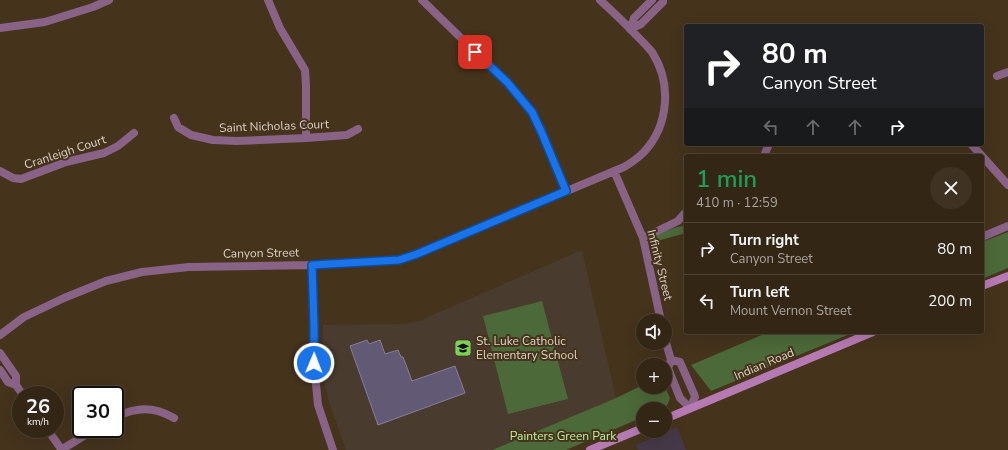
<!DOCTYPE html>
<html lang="en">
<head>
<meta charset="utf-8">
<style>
	:root { --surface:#342615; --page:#3f3222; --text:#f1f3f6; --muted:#a9a5a0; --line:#4e4334 }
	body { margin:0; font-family:"Nunito Sans",sans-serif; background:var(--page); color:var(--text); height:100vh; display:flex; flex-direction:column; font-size:15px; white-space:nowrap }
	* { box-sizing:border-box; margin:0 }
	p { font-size:13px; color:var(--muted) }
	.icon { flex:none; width:22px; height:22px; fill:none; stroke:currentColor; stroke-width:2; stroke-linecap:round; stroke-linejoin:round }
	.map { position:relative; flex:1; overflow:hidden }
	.drawer { position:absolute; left:684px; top:154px; width:300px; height:180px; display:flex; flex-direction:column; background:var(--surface); border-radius:4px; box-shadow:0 4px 16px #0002,0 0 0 1px var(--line) }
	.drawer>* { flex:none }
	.guide { position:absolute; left:684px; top:24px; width:300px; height:122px; border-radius:4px; box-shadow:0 4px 16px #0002,0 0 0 1px var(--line); background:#202124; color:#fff; overflow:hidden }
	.tools { position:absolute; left:636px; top:314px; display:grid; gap:8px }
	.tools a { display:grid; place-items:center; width:36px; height:36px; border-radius:50%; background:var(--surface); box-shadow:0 4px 16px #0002,0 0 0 1px var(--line); font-size:20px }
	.speed { position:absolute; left:12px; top:386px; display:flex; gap:8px; font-size:20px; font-weight:700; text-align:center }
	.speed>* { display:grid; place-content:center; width:52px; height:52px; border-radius:50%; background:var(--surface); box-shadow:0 4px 16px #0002,0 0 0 1px var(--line); line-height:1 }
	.speed small { font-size:10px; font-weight:400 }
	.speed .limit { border:2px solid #111; border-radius:6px; background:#fff; color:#111 }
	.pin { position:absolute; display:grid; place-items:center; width:34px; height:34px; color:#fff; margin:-17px; border-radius:8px; box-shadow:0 2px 6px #0006 }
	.me { position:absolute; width:44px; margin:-22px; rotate:1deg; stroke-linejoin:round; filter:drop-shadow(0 0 3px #0008) }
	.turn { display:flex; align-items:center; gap:14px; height:84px; padding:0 12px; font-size:18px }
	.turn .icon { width:52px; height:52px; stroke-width:2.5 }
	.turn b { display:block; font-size:28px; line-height:34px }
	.lanes { display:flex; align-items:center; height:38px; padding:0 12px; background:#0003; justify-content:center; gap:20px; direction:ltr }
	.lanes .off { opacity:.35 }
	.round { display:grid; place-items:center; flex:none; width:42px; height:42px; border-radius:21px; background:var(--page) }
	.overview { display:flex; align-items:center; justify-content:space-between; height:68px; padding:0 12px }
	h1 { font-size:24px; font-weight:600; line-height:30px; color:#1e9e55 }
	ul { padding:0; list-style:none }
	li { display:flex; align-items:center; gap:12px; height:52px; padding:0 12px; border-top:1px solid var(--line) }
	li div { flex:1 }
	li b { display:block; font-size:15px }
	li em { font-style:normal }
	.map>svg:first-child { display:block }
	.commercial { fill:#453948 }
	.education { fill:#493b2e }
	.green { fill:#4c6939 }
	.building { fill:#625a74; stroke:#867e9a }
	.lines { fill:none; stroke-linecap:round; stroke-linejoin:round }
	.street { stroke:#896386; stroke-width:8 }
	.secondary { stroke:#b67ab2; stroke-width:8 }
	.route-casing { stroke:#114b97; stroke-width:10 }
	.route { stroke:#1a73e8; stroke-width:7 }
	.labels { text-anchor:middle; stroke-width:4; stroke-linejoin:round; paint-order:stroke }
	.street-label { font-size:12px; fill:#ddd1c4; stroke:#45331c }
	.poi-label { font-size:12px; fill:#ddd1c4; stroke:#45331c; text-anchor:start }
	.park-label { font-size:12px; fill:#bbf19a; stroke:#45331c }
</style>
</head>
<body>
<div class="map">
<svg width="1008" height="450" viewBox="0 0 1008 450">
	<rect width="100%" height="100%" fill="#45331c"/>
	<!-- commercial -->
	<path class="commercial" d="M677,427L686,450H638L636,445Z"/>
	<!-- education -->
	<path class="education" d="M582,250L616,398L492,450H346L328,399L322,371L323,325L405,324L419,321Z"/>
	<!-- green -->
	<path class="green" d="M686,224V233L657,241L655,235L677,227L684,226Z
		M1008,232V268L982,279V242Z
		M542,301L568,399L508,414L483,316Z
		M769,332H855L711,391L691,365Z
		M643,385V387H665L670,398L666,408L663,409H643V417L566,450H492L616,398Z"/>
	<!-- building -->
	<path class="building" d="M367,340L369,344L380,340L385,354L398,350L401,357H403L412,381L455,366L465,393L378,425L350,346Z"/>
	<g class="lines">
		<!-- street -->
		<path class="street" d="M268,0L280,28L305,70L306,86V138
			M422,0L507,83L532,112L541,131L566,191
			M0,28L45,22L93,7L109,0
			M630,29L641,24L663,2V0
			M630,29L634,18L652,0
			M997,76L1008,72
			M174,118L178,127L191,135L213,140L237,141L306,138L347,135L358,129
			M971,144L982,156
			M764,156L769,144
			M982,156L1008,185
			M0,171L13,178L21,179L66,162L104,153L118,146L134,133
			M614,171L643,238L661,321
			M982,237L1008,226
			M643,238L678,221L686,212
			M312,265L314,325V363L318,405L333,450
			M0,335L24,317L64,298L106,281L142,272L189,267L312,265L399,260L417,254L624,167C631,163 638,158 644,152C669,125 672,83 652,52C647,46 641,40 635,34C624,22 612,11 600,0
			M665,339L671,360L668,368L680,398L690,408L695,397L694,394L680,362L671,360
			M0,353L16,376V385
			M0,370L8,382L16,385L23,395
			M115,417C137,407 153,406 174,418
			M47,429L62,450
			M61,450L95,429"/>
		<!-- secondary -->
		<path class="secondary" d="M982,286L1008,276
			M665,419L873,332
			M590,450L643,428"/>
	</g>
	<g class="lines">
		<!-- route casing -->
		<g class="route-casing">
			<path id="route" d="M314,363V325L312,265L399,260L417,254L566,191L541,131L532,112L507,82L475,52"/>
		</g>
		<!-- route -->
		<use href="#route" class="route"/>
	</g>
	<!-- icons -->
	<defs>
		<g id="school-square" transform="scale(0.9)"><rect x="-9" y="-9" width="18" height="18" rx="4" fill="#7ad156" stroke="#45331c"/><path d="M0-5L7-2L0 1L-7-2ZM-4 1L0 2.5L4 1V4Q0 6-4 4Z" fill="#111"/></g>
	</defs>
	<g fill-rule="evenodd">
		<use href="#school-square" x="463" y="348"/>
	</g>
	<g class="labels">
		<!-- street labels -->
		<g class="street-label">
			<text transform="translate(274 126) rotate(-2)" y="4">Saint Nicholas Court</text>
			<text transform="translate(65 152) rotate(-18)" y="4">Cranleigh Court</text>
			<text transform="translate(261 253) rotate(-1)" y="4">Canyon Street</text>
			<text transform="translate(660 265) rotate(76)" y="4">Infinity Street</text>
			<text transform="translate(764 364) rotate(-23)" y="4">Indian Road</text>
		</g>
		<!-- poi labels -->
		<g class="poi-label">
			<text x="476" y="345">St. Luke Catholic<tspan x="476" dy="14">Elementary School</tspan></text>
		</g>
		<!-- park labels -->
		<g class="park-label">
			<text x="563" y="440">Painters Green Park</text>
		</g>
	</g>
</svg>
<div class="tools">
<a><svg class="icon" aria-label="sound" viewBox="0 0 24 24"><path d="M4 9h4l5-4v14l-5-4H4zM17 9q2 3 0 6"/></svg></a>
<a>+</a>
<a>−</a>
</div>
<div class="speed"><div>26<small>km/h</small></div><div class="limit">30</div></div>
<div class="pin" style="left:475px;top:52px;background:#d93025"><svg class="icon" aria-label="arrive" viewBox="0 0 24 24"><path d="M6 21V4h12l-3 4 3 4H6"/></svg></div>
<svg class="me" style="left:314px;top:363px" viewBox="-20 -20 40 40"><circle r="17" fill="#1a73e8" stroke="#fff" stroke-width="3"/><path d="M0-11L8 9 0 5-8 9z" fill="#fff"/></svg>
<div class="guide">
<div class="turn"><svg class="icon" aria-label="right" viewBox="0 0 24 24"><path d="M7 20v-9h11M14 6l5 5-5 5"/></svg><div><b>80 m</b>Canyon Street</div></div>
<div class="lanes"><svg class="icon off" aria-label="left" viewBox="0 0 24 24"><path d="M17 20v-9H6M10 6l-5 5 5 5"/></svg><svg class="icon off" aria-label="ahead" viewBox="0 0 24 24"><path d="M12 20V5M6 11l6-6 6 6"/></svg><svg class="icon off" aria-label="ahead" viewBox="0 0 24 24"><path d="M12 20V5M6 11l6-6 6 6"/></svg><svg class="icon" aria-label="right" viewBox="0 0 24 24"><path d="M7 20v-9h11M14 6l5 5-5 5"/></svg></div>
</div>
<section class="drawer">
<div class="overview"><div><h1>1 min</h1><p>410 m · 12:59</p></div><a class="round"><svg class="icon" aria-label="close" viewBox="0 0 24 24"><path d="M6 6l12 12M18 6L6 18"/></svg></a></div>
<ul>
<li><svg class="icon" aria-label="right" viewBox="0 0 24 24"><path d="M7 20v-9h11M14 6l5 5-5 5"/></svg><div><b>Turn right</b><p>Canyon Street</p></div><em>80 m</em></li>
<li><svg class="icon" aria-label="left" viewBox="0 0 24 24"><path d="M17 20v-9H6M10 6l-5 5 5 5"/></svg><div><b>Turn left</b><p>Mount Vernon Street</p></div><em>200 m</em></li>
</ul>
</section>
</div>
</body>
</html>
